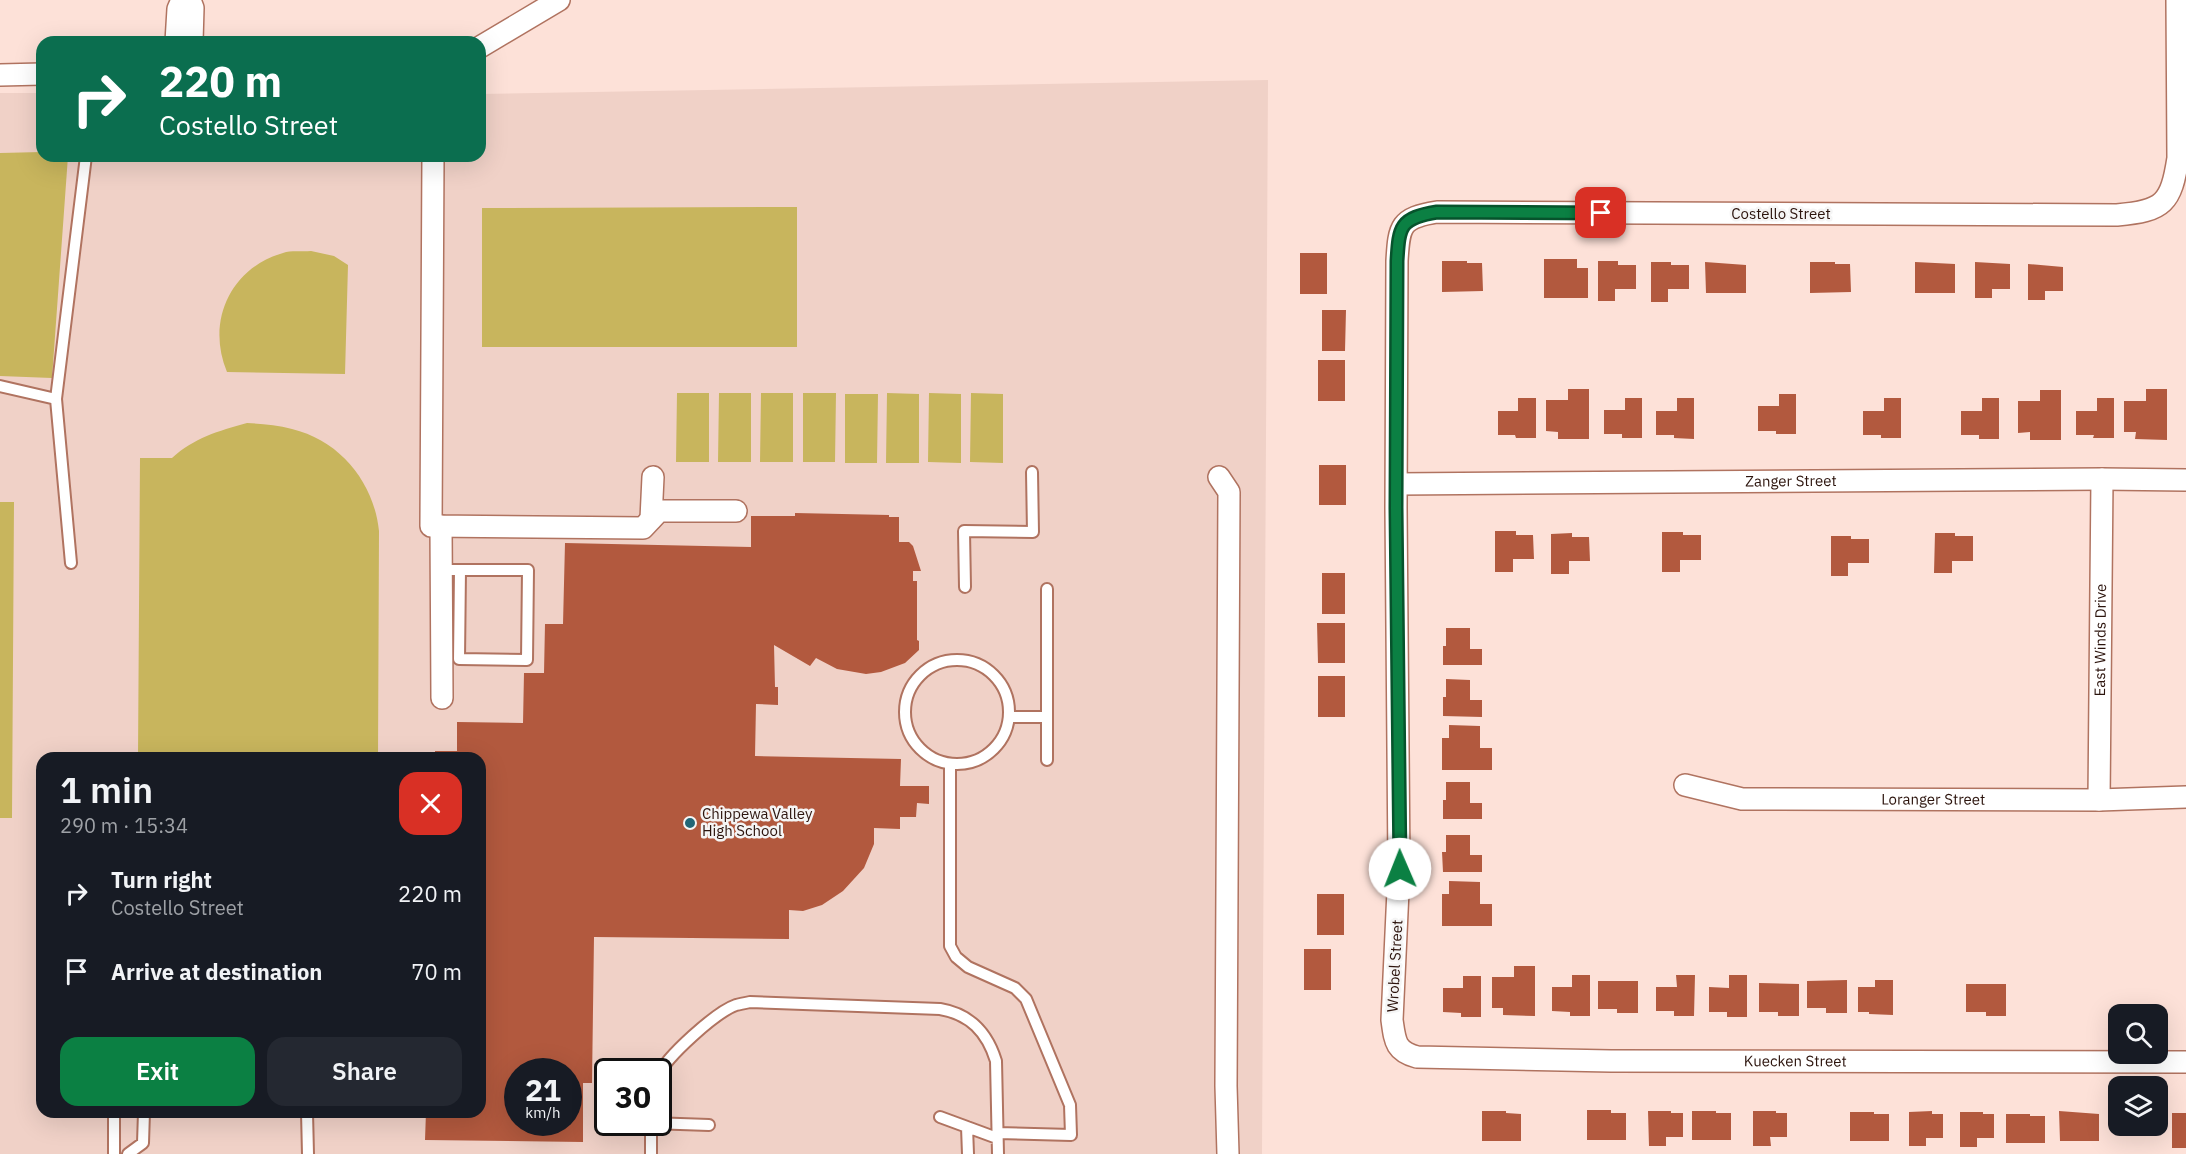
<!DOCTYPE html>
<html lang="en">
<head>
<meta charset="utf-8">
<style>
	:root { --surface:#171b24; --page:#242831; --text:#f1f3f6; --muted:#9ea1a6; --accent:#0b8043 }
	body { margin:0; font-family:"IBM Plex Sans",sans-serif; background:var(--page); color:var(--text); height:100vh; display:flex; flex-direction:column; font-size:22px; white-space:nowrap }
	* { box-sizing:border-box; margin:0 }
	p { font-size:20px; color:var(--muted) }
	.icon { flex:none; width:33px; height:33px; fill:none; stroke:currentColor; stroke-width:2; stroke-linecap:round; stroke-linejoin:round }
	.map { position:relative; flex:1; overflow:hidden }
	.panel { position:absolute; left:36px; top:752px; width:450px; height:366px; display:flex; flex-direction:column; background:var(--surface); border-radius:18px; box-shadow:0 6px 24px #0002 }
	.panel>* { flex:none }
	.banner { position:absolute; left:36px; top:36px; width:450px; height:126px; border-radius:18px; box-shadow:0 6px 24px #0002; background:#0b6e4f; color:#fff; overflow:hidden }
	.controls { position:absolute; left:2108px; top:1004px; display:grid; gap:12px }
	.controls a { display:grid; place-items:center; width:60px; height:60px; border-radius:12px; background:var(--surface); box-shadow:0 6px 24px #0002; font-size:30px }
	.speed { position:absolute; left:504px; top:1058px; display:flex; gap:12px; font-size:30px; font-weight:700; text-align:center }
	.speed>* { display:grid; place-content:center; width:78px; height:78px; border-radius:50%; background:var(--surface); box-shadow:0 6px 24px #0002; line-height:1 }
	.speed small { font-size:15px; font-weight:400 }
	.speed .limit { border:3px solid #111; border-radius:9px; background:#fff; color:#111 }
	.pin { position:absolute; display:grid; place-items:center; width:51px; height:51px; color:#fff; margin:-26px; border-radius:12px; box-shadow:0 3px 9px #0006 }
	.me { position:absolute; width:66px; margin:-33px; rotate:359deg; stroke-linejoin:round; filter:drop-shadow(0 0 4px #0008) }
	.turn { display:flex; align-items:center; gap:21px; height:126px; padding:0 24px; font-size:27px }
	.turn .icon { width:78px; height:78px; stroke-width:2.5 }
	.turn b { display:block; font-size:42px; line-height:51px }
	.round { display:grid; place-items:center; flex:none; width:63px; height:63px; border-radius:18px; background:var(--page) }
	.head { display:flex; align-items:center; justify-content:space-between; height:102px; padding:0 24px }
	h1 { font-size:36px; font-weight:600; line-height:45px }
	.cta { display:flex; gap:12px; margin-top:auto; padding:12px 24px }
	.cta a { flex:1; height:69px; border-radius:18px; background:var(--accent); color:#fff; font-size:24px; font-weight:600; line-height:69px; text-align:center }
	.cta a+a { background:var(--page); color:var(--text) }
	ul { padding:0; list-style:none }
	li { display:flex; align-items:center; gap:18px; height:78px; padding:0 24px }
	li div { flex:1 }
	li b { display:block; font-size:22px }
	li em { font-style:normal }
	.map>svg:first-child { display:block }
	.built { fill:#f0d1c7; fill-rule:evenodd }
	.green { fill:#c8b55d }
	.building { fill:#b2593e; fill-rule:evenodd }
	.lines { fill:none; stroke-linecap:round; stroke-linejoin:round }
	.lane-casing { stroke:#b07360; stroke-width:14 }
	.street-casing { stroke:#b07360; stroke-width:24 }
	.lane { stroke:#fff; stroke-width:10 }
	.street { stroke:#fff; stroke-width:21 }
	.route-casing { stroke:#07532c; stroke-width:15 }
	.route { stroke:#0b8043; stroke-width:10 }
	.poi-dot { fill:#267; stroke:#f5f5f5; stroke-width:2 }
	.labels { text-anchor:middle; stroke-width:5; stroke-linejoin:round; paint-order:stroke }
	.street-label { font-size:15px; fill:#2c140d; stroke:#f5f5f5 }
	.poi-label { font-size:15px; fill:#2c140d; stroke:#f5f5f5; text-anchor:start }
</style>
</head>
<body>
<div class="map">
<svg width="2186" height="1154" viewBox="0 0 2186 1154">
	<rect width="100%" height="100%" fill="#fde1d8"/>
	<!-- built -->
	<path class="built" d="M1268,80L1262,1154H0V93H42V156H480V94ZM42,758H480V1112H42ZM518,1071H568V1122H518ZM608,1071H658V1122H608Z"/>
	<!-- green -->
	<path class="green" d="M42,152V156H68L52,378L0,376V153Z
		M797,207V347H482V208Z
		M311,251L334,256L348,265L345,374L227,372C206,322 230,268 283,253C291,250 302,252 311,251Z
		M677,393H709V462H676Z
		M719,393H751V462H718Z
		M761,393H793V462H760Z
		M803,393H836L835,462H803Z
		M887,393L919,394V463H886Z
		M929,393L961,394V463L928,462Z
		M971,393L1003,394V463L970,462Z
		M845,394H878L877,463H845Z
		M247,423C262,424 277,425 292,429C341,441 374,483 379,531L378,757H138L140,458H172C194,438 218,431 247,423Z
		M0,502H14L12,818H0Z"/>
	<!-- building -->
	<path class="building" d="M1300,253H1327V294H1300Z
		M1544,259H1577V268H1588V298H1544Z
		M1442,261H1467V263H1482L1483,291L1442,292Z
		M1598,261H1618V265H1636V289H1615V301H1598Z
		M1651,262H1671V265H1689V289H1668V302H1651Z
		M1705,262L1746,265V293H1706Z
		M1810,262H1835V264H1850L1851,292L1810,293Z
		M1915,262L1955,264V293H1915Z
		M1975,262L2010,264V289H1992V298H1975Z
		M2028,264L2063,267V291H2045V300H2028Z
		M1322,310H1346L1345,351H1322Z
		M1318,360H1345V401H1318Z
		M1568,389H1589V439H1558V432L1546,431V400H1568Z
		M2146,389H2167V440L2135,439L2136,432H2124V401H2146Z
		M2040,390H2061V440H2030V432L2018,433V401H2040Z
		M1779,394H1796V434H1776V431H1758V406H1779Z
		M1518,398H1536V438H1516L1515,435H1498V411H1518Z
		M1625,398H1642V438H1622V434H1604V410H1625Z
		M1677,398H1694V439L1674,438V435H1656V411H1677Z
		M1884,398H1901V438H1881V435H1863V411H1884Z
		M1982,398H1999V439H1979V435H1961V411H1982Z
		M2097,398H2114V438H2093L2094,435H2076V411H2097Z
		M1319,465H1346V505H1319Z
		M795,513L889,515V517H899V542H909L913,546L921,571H913V581H917V640L919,641V650L905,663L881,672L866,674L837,669L816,658L810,666L774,645L775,687H778V705L756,704L755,756L901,759L900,786H929V804L917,803L916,817H900V829L874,828V844L864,868L843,891L822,905L803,911L789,910V939L594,937L592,1083H583V1142L425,1140L426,1112H480V934H485V913H480V758H435V751H457V722L523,723L524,673H544L545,624H563L565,543L751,547V516H795ZM518,1071H568V1122H518Z
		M1495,531H1516V535H1533L1534,559H1513V572H1495Z
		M1662,532H1683V535H1701V560H1680V572H1662Z
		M1572,533V537H1589L1590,561H1569V574H1551V534Z
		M1935,533H1955V536H1973V561H1952V573H1934Z
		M1831,536H1851V539H1869V563H1848V576H1831Z
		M1322,573H1345V614H1322Z
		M1317,623H1345V663H1318Z
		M1446,628H1470V649H1482V665H1443V646H1446Z
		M1318,676H1345V717H1318Z
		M1446,679L1470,680V700H1482V717L1443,716V697H1446Z
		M1449,725L1480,726V748H1492V770H1442V738H1449Z
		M1446,782H1470V803H1482V819H1443V800H1446Z
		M1446,835H1470V855H1482V872H1443L1442,852H1446Z
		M1449,881L1480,882V904H1492V926H1442V894H1449Z
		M1317,894H1344V935H1317Z
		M1304,949H1331V990H1304Z
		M1514,966H1535V1016L1503,1015V1008H1492V977H1514Z
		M1572,975H1590V1016H1570V1012L1552,1011V987H1572Z
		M1676,975H1695L1694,1016H1674V1011H1656V987H1677Z
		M1729,975H1747V1017H1727V1012H1709V987L1729,988Z
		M1463,976H1481V1017H1461V1013L1443,1012V988H1463Z
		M1847,980V1013H1826V1008H1807V981Z
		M1875,980H1893V1015L1869,1014V1012H1858V987H1875Z
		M1598,981H1638V1013H1617V1009H1598Z
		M1759,983L1799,984V1016H1778V1012H1759Z
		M1966,984H2006V1016H1986V1012H1966Z
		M1587,1110H1611V1113H1626V1140H1587Z
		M1482,1111H1506V1113L1521,1114V1141H1482Z
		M1648,1111H1671V1113H1683V1137H1666V1146H1649Z
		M1692,1111H1716V1113H1731V1140H1692Z
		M1753,1111H1776V1113H1787V1137H1770L1771,1146H1753Z
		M1932,1111V1114H1943V1138H1926V1146H1909V1112Z
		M2059,1111L2099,1114V1141H2060Z
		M1850,1112H1874V1114H1889V1141H1850Z
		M1960,1112H1983V1114H1994V1138H1977V1147H1960Z
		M2172,1113H2186V1148H2172Z
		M2006,1114H2030V1116H2045V1143H2006Z"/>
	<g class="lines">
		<!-- lane casing -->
		<g class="lane-casing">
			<path id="lane" d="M0,386L56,399
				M71,563L56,399L86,156
				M442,570H528L527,660L459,659L460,570
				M965,587L964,531L1033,532L1032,472
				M905 712a52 52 0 1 1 104 0a52 52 0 1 1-104 0Z
				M1009,717H1047
				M1047,760V589
				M950,764V946L956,957L968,967L1015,988L1026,999L1070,1105L1071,1135L997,1133
				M658,1076C666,1057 716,1012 736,1005C740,1004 745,1003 750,1002L940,1009C970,1014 987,1032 996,1061L998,1154
				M114,1112V1154
				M307,1112L308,1154
				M940,1117L997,1138
				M651,1122V1154
				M651,1123L709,1125
				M967,1127L968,1154
				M128,1154L143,1143L144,1112"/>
		</g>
		<!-- street casing -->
		<g class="street-casing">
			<g id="street">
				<path d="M190,0L193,8L192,42"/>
				<path id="s1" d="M2177,0L2178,158C2171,203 2164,211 2117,215L1437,212C1400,218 1399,226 1397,261L1396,508L1399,869L1392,1020C1395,1041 1395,1051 1417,1057L1611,1061L2186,1062"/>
				<path d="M176,42L178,9L182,0"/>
				<path d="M480,47L559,0"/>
				<path d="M0,75L42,74"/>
				<path d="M433,156L431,526L643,528L659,511H736"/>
				<path d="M1219,477L1229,492L1226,1086L1228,1154"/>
				<path id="s2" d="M1397,484L2102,479L2186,480"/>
				<path d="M651,519L653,477"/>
				<path d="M441,526L442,698"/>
				<path id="s3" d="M1685,785L1742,799L2099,800L2186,797"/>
				<path id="s4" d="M2099,800L2102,479"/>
			</g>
		</g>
		<!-- lane -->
		<use href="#lane" class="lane"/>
		<!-- street -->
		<use href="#street" class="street"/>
	</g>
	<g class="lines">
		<!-- route casing -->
		<g class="route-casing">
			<path id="route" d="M1400,869L1396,508L1397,261C1399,226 1400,218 1437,212L1601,213"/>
		</g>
		<!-- route -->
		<use href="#route" class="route"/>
	</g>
	<!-- markers -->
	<circle class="poi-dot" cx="690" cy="823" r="6"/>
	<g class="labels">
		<!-- street labels -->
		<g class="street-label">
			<text x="1781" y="219">Costello Street</text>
			<text dy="5" stroke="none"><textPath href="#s2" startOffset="394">Zanger Street</textPath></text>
			<text dy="5" stroke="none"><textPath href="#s4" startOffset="160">East Winds Drive</textPath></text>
			<text dy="5" stroke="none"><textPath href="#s3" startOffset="250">Loranger Street</textPath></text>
			<text transform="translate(1395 966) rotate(-87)" y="5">Wrobel Street</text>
			<text dy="5" stroke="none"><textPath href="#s1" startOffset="2193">Kuecken Street</textPath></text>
		</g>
		<!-- poi labels -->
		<g class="poi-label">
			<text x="702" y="819">Chippewa Valley<tspan x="702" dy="17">High School</tspan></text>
		</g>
	</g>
</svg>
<div class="controls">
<a><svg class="icon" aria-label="search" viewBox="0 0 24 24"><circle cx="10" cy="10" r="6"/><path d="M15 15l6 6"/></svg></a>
<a><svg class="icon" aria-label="layers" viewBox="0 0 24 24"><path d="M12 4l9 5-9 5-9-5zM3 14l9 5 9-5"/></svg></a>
</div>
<div class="speed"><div>21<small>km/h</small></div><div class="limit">30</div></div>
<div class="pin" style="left:1601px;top:213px;background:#d93025"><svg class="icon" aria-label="arrive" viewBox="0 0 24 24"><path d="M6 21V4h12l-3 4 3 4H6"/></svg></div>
<svg class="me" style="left:1400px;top:869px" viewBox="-20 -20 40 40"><circle r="19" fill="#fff"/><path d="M0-13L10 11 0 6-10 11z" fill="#0b8043"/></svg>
<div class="banner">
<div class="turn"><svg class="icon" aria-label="right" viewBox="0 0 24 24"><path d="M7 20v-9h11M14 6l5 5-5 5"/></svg><div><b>220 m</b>Costello Street</div></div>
</div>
<section class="panel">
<div class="head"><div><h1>1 min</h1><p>290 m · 15:34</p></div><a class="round" style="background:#d93025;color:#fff"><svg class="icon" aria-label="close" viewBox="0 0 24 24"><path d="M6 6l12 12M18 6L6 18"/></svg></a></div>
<ul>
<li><svg class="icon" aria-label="right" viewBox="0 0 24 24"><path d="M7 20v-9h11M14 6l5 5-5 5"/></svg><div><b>Turn right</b><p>Costello Street</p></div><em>220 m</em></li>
<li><svg class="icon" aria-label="arrive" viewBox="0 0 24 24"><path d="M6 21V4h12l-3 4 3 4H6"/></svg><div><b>Arrive at destination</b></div><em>70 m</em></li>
</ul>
<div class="cta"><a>Exit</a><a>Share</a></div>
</section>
</div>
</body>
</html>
